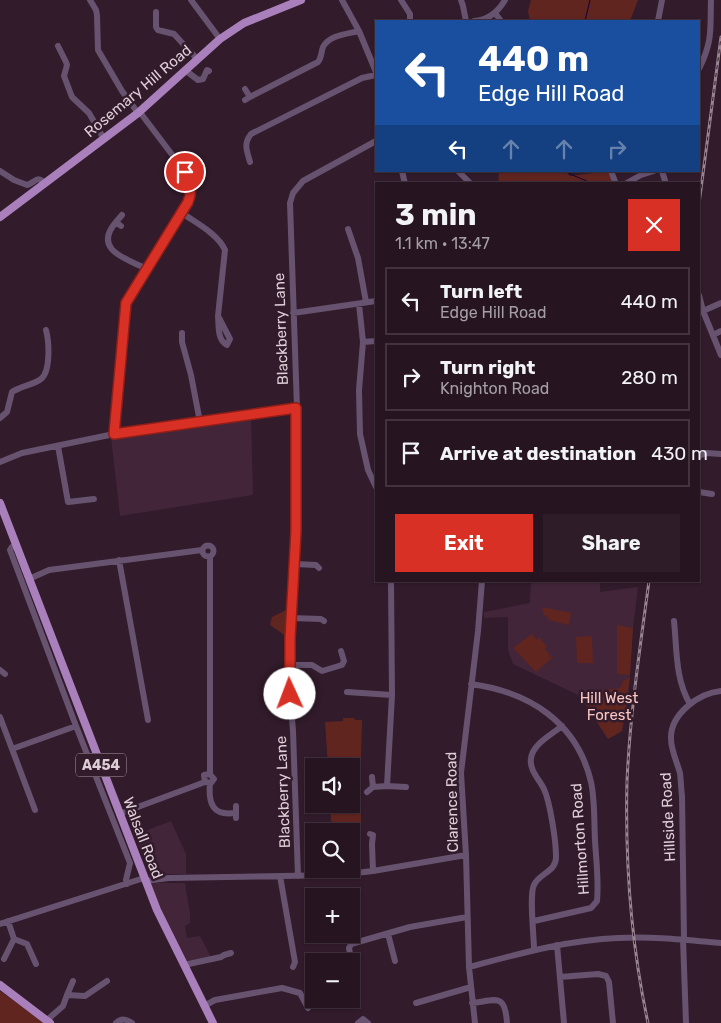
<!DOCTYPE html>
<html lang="en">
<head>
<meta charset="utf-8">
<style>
	:root { --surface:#261420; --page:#2e1d29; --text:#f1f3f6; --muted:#a49ea5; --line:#42333e; --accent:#d93025 }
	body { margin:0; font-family:Rubik,sans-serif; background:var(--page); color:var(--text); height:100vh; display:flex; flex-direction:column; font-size:19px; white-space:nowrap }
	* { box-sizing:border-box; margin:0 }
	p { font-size:16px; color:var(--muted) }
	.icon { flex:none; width:28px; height:28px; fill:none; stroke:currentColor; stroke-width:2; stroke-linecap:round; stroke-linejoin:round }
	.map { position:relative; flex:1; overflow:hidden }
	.details { position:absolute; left:375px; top:182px; width:325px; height:400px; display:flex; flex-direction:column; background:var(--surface); border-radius:0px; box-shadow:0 1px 4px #0004,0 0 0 1px var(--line) }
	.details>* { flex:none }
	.banner { position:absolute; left:375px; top:20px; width:325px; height:152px; border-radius:0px; box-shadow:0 1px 4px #0004,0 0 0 1px var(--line); background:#1a4fa0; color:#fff; overflow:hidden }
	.buttons { position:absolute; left:305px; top:758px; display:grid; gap:10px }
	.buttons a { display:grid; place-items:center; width:55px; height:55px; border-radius:0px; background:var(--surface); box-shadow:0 1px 4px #0004,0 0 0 1px var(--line); font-size:25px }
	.pin { position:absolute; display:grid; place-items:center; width:42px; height:42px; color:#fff; margin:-21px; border:2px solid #fff; border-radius:50%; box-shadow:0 1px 5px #0007 }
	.me { position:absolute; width:55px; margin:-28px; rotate:358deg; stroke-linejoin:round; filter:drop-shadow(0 0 4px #0008) }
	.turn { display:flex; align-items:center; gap:18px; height:105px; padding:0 20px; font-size:22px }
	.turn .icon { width:65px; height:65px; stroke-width:2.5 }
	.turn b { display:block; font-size:35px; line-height:42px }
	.lanes { display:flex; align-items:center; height:48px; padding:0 20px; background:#0003; justify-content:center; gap:25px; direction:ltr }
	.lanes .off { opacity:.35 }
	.round { display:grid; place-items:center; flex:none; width:52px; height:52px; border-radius:0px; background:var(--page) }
	.headline { display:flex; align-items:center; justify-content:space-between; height:85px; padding:0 20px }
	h1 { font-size:30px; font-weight:700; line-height:38px }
	.action { display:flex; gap:10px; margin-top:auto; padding:10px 20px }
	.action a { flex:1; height:58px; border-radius:0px; background:var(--accent); color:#fff; font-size:20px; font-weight:700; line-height:58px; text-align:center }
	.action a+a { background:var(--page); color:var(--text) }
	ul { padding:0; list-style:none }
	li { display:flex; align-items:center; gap:15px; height:68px; margin:0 10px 8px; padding:0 10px; border:2px solid var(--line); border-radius:0px }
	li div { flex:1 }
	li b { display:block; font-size:19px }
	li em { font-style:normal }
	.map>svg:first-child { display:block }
	.built { fill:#422539 }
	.green { fill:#612520 }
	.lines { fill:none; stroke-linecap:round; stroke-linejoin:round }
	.stream { stroke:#140235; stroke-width:1 }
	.minor { stroke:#675370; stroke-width:6 }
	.major { stroke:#aa80bc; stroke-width:8 }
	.rail-casing { stroke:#988592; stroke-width:3 }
	.rail { stroke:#321b2b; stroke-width:1; stroke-dasharray:4; stroke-linecap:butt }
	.route-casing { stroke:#8d1f18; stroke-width:12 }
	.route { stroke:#d93025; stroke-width:9 }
	.labels { text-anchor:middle; stroke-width:5; stroke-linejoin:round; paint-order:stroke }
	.shield { fill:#321b2b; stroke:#aa98a4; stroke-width:1 }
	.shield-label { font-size:14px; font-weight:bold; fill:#deced8 }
	.street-label { font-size:15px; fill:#deced8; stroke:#321b2b }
	.park-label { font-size:15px; fill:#f9c6c0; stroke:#321b2b }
</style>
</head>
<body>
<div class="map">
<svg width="721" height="1023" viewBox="0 0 721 1023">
	<rect width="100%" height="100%" fill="#321b2b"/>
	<!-- built -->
	<path class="built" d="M251,418L253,495L120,516L111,437Z
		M531,581H600V592L638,587L633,628L628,701L622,731L608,739L580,696L513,664L508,650V617L484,618V612L530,603Z
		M138,812L145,831L171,821L186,854V874H159L146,865L129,820L132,815Z
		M156,883H185L190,914V923L185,926L187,938L200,936L211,957L193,961H186L163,917L150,884Z"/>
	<!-- green -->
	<path class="green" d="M531,0H638L630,21H530L528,11Z
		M499,171H565L570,176L608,171L614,184H498Z
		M292,607L290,639L270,625L272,617Z
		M542,607L571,613L569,625L549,620L547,615L544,616Z
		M617,625L633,628L630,675L617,674Z
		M532,634L537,640L539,637L547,647L545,649L552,658L536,672L513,648Z
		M592,636L593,663H577L576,637Z
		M630,677L622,731L608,739L580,696L585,690L587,692L620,688L623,681Z
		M289,682L292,714L269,706L267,699Z
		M343,718H354L355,720H362L361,755V843H351V831H332L330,804H351V766H328L325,722L343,721Z
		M0,991L45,1023H0Z"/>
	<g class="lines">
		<!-- stream -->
		<path class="stream" d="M585,21L590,0
			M566,171C571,176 585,179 592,184"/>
		<!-- minor -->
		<path class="minor" d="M90,0L96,10L97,15L98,50L122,91L138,113
			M191,0L220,39
			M342,0L359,31L376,72
			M401,0L410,14V21
			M461,0L463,6L466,21
			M156,12V27L158,30L174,34L198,60
			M495,13L501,21
			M474,21C489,20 498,12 505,0
			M658,21L662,0
			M58,46L66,62L67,65L64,76L72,97L89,113L104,139
			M699,69C713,40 710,31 711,0
			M185,70L198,80L203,79L207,70L209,71
			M250,97L318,62C322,57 321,52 323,47C329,35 347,34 359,31
			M245,100L250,97L245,89
			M250,162C247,151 243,144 251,134L362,78L376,75
			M0,171L14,180L27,185C35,183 37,174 45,184
			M402,171L405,184
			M458,171L471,184
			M611,171L616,184
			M662,171L666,184
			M625,184L641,175L654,171
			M182,213C196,223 218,234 225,250L218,316L230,339L227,345C217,340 219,326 218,316
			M116,222C92,250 127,259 147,269
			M121,226L116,222L122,215
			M348,229L358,258L366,302
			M699,295L703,311L721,355
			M359,304L363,342L359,390L360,434L368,470L376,487
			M703,311L721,303
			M293,313L376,301
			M182,333V342L191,375L200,422
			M717,333L721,331
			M363,342L376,341
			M0,418L7,412L12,392C21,386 33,385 41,379C51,371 49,341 46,330
			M114,434L127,303L184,209L190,196L189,177L139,111
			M58,446L68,502L94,499
			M699,456L706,453L721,454
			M0,462L22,453L114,434L297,408
			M699,492L712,494
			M16,545L12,547L10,550L76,726L130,863L126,880L127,884
			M202.5 551a5.5 5.5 0 1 1 11 0a5.5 5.5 0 1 1-11 0Z
			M210,556V774
			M119,560L148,720
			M295,564L316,565L319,568
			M29,579L49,570L202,550
			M291,618L321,619L324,621
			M674,621C677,649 675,679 690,704
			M289,665H312L322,671L342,665L344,661L341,651
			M0,670L5,674
			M471,684C529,692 577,722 591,782C595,800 594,821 595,840C596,859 599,881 597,901L591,908L534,921
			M347,692L392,695
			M0,717L35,810
			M12,749L76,726
			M372,777L373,787
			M210,783C208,804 213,816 235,813
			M387,786L406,787
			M367,792L373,787L387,786L392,695L391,581
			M119,814L205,782L211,783L214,779L210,774L204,775L205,782
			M236,818V806
			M370,834L373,835L372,844L373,871
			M280,876L295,962L293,967
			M298,876L293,731L289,682L290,639L295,564L297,408L290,203L293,193L303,181L376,141
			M145,881L169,878L338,875L373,871L466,855
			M0,924L144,878
			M388,934L395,961
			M14,939L27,944L36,964
			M683,939L686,1023
			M684,939L682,796C681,789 681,781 680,773C677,762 671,750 671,739C670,714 699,693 721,691
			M557,945L564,1023
			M534,949C534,937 529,894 534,885C539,873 557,872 556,856C556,841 550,802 544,789C539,779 529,770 531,758C533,744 551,735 562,726
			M4,959L14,939L8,921
			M184,965L221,957L224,955L231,953
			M469,967C518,954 567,940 618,938C652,936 687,940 721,943
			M353,971L349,948L351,944L410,927L467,917
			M560,977L598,974L606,976L609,982L613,1023
			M67,995L73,981
			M416,1003L471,987
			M472,1003C497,1000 505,993 507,1023
			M204,1006L215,1000L282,988L300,993L308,1008
			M47,1020L63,1006L67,995L85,996L107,981
			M116,1023C122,1018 126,1019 132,1023
			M358,1023L363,1019L368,1023
			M475,1023L469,967L466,855L461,773L478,631L482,581"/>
		<!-- major -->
		<path class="major" d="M0,217L138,113L220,39L244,23L301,0
			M0,503L157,910L213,1023
			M0,985L50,1023"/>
		<!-- rail casing -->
		<g class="rail-casing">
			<path id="rail" d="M699,204L721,37
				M648,1023C631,944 625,862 627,781C630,714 640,648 649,581"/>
		</g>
		<!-- rail -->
		<use href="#rail" class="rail"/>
	</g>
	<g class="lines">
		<!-- route casing -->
		<g class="route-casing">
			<path id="route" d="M185,172C191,181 192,192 188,202L126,303L114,434L296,408V531L290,639V694"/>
		</g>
		<!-- route -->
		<use href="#route" class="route"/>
	</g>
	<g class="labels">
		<!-- shield labels -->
		<rect class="shield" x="76" y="753.5" width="50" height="23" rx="4"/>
		<g class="shield-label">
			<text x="101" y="770">A454</text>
		</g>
		<!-- street labels -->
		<g class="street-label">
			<text transform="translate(138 91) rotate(-40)" y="5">Rosemary Hill Road</text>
			<text transform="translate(281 329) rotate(-92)" y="5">Blackberry Lane</text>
			<text transform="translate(283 792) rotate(-92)" y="5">Blackberry Lane</text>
			<text transform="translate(452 802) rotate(-91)" y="5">Clarence Road</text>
			<text transform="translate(668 817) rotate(-93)" y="5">Hillside Road</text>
			<text transform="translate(143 838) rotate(69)" y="5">Walsall Road</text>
			<text transform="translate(580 839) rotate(-94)" y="5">Hillmorton Road</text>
		</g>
		<!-- park labels -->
		<g class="park-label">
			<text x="609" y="703">Hill West<tspan x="609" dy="17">Forest</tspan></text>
		</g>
	</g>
</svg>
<div class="buttons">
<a><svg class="icon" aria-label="sound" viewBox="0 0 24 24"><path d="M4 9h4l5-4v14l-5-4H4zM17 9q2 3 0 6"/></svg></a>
<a><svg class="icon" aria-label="search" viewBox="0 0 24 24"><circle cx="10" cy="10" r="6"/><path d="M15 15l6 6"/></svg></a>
<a>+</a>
<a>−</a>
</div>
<div class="pin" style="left:185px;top:172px;background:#d93025"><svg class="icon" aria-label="arrive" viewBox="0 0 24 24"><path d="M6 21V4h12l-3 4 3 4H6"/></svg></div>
<svg class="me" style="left:290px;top:694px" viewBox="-20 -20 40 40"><circle r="19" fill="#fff"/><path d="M0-13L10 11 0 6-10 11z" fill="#d93025"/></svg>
<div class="banner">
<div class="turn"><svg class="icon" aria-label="left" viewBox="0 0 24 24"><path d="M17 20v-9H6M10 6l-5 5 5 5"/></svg><div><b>440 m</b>Edge Hill Road</div></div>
<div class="lanes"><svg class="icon" aria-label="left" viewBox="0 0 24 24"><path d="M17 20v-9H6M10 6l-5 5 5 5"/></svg><svg class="icon off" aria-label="ahead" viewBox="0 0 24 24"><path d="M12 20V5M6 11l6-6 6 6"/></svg><svg class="icon off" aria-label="ahead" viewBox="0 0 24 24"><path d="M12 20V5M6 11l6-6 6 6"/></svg><svg class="icon off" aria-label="right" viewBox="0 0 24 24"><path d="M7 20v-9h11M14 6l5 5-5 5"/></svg></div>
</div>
<section class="details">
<div class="headline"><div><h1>3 min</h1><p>1.1 km · 13:47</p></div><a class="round" style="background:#d93025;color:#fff"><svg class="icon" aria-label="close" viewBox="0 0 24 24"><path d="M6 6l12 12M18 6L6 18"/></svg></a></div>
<ul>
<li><svg class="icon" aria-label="left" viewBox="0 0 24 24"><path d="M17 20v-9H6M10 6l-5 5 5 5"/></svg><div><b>Turn left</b><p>Edge Hill Road</p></div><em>440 m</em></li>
<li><svg class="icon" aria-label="right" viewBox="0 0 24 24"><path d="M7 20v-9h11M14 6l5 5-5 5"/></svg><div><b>Turn right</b><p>Knighton Road</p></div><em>280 m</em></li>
<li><svg class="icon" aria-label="arrive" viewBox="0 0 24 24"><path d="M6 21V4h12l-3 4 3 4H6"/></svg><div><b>Arrive at destination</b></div><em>430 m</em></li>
</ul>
<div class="action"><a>Exit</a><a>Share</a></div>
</section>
</div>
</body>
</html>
